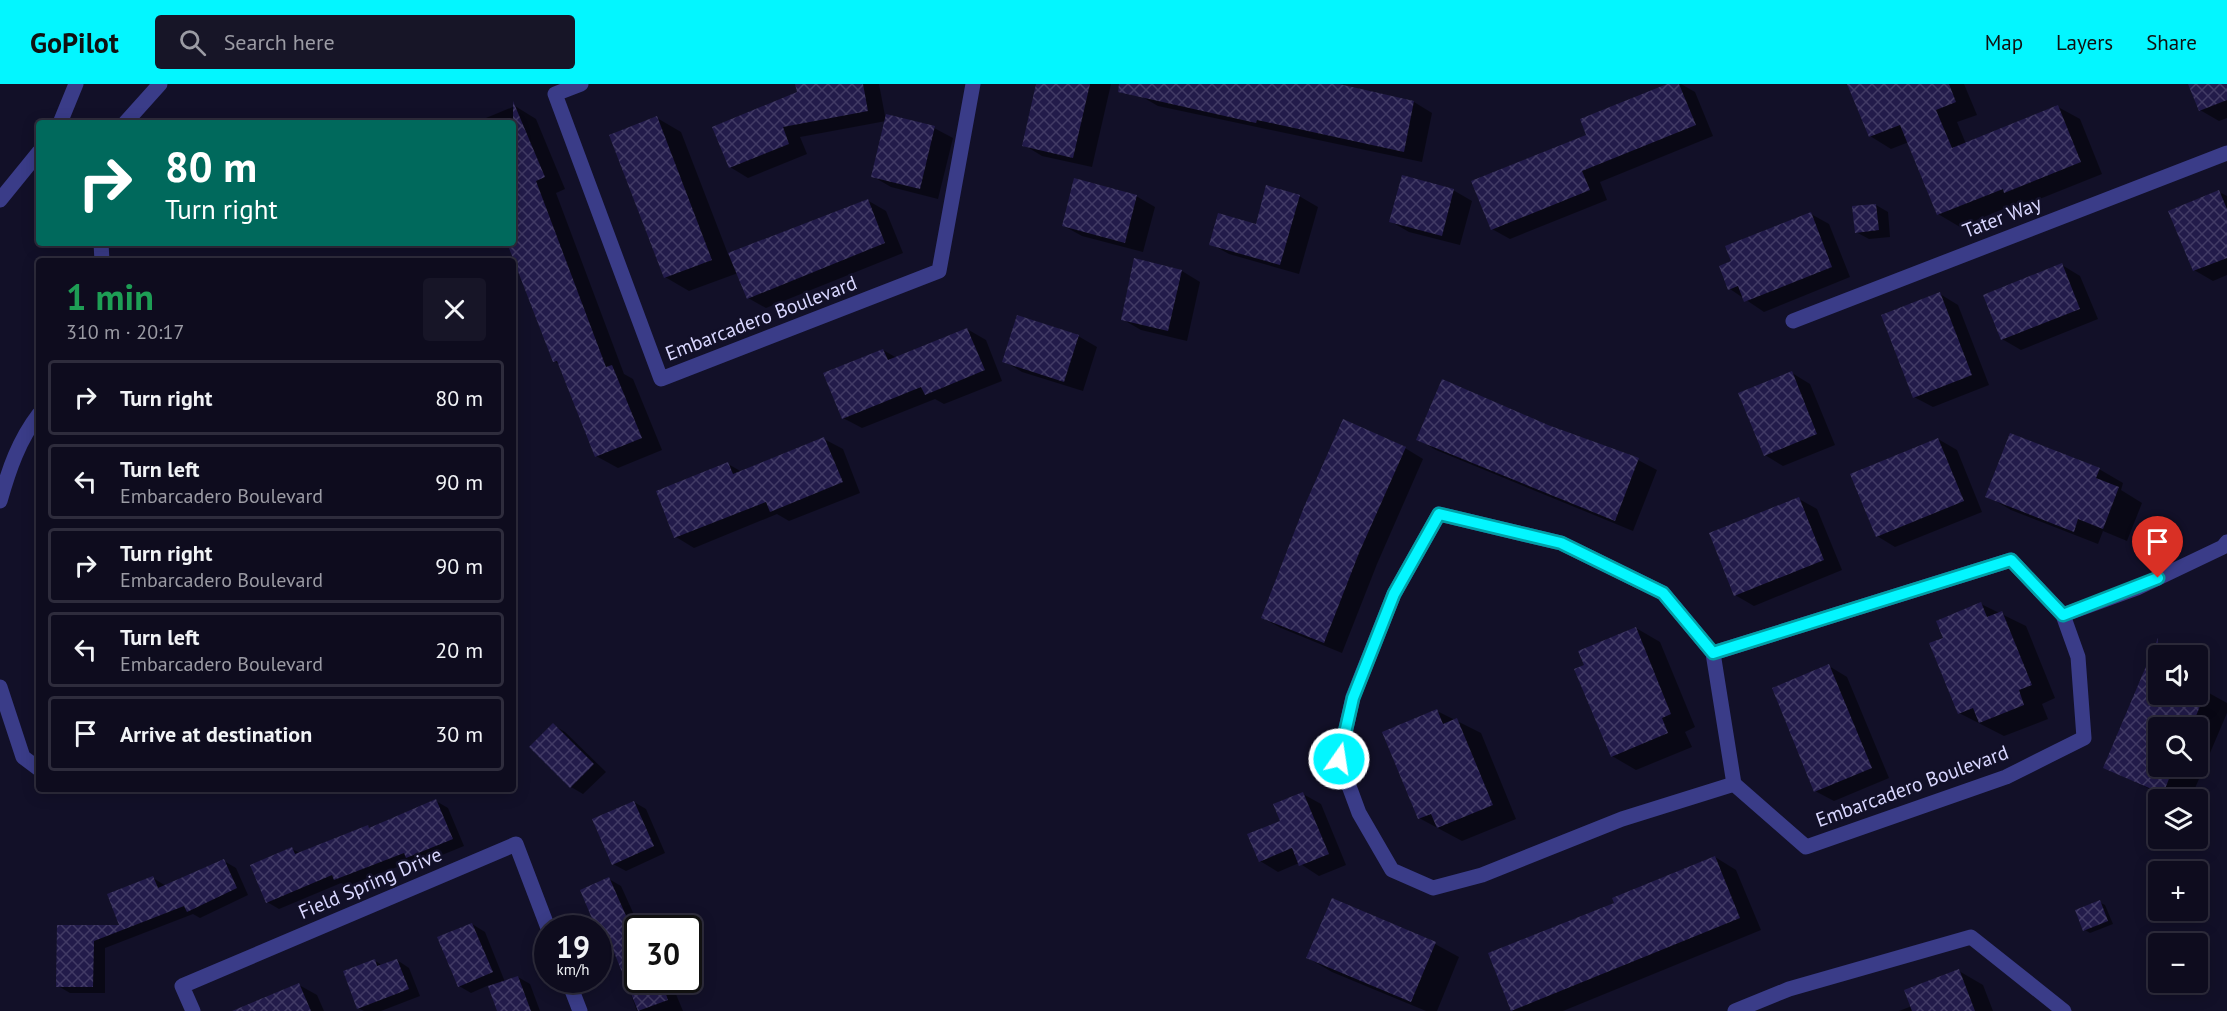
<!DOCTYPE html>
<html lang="en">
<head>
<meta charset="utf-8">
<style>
	:root { --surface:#0e0c1e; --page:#171527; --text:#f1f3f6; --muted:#9b9ba4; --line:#2e2c3c; --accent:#03f6ff }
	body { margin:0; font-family:"PT Sans",sans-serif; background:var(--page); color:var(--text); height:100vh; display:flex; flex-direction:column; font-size:22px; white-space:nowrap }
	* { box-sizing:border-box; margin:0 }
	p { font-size:20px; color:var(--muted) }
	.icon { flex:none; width:33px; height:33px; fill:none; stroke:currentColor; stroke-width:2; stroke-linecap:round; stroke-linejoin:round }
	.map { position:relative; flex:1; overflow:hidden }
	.panel { position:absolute; left:36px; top:174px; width:480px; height:534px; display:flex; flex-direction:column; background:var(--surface); border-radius:6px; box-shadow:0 3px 15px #0003,0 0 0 2px var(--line) }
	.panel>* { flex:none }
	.top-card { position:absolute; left:36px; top:36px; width:480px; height:126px; border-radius:6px; box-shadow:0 3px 15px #0003,0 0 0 2px var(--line); background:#00695c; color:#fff; overflow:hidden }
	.controls { position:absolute; left:2148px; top:561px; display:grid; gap:12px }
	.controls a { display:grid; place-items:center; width:60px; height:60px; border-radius:6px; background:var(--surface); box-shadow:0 3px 15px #0003,0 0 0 2px var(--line); font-size:30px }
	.speed { position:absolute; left:534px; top:831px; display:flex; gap:12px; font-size:30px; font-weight:700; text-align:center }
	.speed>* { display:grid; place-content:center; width:78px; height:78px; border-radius:50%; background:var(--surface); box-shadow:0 3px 15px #0003,0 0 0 2px var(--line); line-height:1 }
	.speed small { font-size:15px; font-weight:400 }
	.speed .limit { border:3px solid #111; border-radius:9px; background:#fff; color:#111 }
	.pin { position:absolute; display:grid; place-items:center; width:51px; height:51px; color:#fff; margin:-62px -26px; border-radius:50% 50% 50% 0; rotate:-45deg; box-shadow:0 0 6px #0007 }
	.pin .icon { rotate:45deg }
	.me { position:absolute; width:66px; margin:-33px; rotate:13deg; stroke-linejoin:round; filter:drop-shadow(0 0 4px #0008) }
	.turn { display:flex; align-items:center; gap:21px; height:126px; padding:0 30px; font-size:27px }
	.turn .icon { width:78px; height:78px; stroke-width:2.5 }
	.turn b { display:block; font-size:42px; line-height:51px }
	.round { display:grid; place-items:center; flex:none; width:63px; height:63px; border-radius:6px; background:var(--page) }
	.overview { display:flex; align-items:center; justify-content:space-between; height:102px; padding:0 30px }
	h1 { font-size:36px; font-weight:600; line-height:45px; color:#1e9e55 }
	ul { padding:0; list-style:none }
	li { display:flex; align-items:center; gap:18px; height:75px; margin:0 12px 9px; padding:0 18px; border:3px solid var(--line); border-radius:6px }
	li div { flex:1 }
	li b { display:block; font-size:22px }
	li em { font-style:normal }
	header { display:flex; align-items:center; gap:36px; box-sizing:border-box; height:84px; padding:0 30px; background:var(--accent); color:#111 }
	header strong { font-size:28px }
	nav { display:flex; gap:33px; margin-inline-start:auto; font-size:21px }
	.search { width:420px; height:54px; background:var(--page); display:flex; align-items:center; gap:15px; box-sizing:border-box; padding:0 21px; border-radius:6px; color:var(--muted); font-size:22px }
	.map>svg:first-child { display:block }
	.shadow { fill:#0007; fill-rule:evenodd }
	.building { fill:url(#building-cross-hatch) }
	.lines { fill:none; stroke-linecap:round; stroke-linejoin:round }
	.minor { stroke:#3a3c88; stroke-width:15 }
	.route-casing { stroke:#02a0a6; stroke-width:15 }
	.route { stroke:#03f6ff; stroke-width:10 }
	.labels { text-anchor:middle; stroke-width:5; stroke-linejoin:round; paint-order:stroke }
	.street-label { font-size:20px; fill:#d9d7ff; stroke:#121028 }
</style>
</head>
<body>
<header>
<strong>GoPilot</strong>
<div class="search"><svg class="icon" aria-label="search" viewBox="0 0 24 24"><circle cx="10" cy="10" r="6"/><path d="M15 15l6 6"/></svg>Search here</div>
<nav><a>Map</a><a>Layers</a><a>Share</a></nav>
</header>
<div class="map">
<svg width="2227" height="927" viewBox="0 0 2227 927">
	<defs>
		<pattern id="building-cross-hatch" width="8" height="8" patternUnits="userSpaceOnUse" patternTransform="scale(1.5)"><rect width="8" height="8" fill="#221b4a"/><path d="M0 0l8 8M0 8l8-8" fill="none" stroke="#423b65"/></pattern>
	</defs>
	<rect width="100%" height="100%" fill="#121028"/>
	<!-- shadow -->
	<path class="shadow" d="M797,0H879L886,37L800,53L807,70L748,94L730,83L798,9Z
		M1038,0H1111L1092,83L1042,72L1024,61Z
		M1142,0H1332L1414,18L1432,29L1422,78L1158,22L1139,11Z
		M1671,0H1681L1695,8L1713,52L1600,98L1607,116L1510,155L1492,145L1588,52Z
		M1849,0H1964L1977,31L1957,38L1966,60L2058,23L2080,35L2102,90L2027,120L2022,117L1960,143L1938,130L1909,58L1891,65L1870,52Z
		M2190,0H2227V34L2219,37L2200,26Z
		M515,22L536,35L565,105L556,109L624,290L633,295L662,366L618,384L596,372L560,281L554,277L509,159H513V39H474Z
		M657,34L681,48L728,170L867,116L886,127L903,169L766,224L748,214L738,189L689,207L665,193Z
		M934,44L953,54L938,115L891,103L872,92Z
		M1453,106L1472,117L1460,161L1409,148L1390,137Z
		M2219,108L2227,112V191L2213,197L2194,186Z
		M1136,112L1155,123L1143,168L1082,152L1064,142Z
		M1299,112L1318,123L1299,190L1229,170L1211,160L1257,142Z
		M1876,121L1888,128L1890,153L1869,155L1856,148Z
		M1811,130L1829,140L1850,193L1764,228L1730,205L1733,178Z
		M2062,181L2080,192L2098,235L2021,266L2002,255Z
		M1182,187L1200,198L1187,257L1141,246L1122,235Z
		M1940,210L1958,221L1989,301L1933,323L1914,313Z
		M967,245L986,256L1002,297L944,320L935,315L862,344L843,334L883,266L897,274Z
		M1078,252L1097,263L1083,307L1022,288L1004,277Z
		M1792,289L1810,300L1835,361L1783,382L1765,371Z
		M1548,342L1638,376L1657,386L1633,447L1436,366L1418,355Z
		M824,355L843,365L860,409L789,437L777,430L694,464L676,453L728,380L742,388Z
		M1938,355L1957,366L1982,428L1895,463L1877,452Z
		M1405,364L1423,375L1377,480L1342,569L1281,544L1263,534Z
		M2099,385L2123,399L2121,406L2142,419L2127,457L2103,447L2098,460L2011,426L1987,412Z
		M1799,415L1817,425L1842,486L1754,522L1735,511Z
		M1981,520L2026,542L2055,614L2042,620L2048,635L2004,652L1959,629L1944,554Z
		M1636,544L1660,558L1695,643L1685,648L1692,663L1636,686L1612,672L1586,582Z
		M1829,582L1847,593L1889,694L1834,717L1815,707Z
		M2148,582L2158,586V610H2198V603L2227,619V629L2190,716H2172L2105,683ZM2158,644H2198V682H2158Z
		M1437,627L1481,649L1516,735L1462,757L1419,734Z
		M553,641L565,648L606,688L583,710L571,703L531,663Z
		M513,681L517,691L513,692Z
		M466,705H480L472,708Z
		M1303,710L1321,720L1346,781L1319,792L1299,779L1278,788L1260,777L1282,738Z
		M436,717L448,724L464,762L420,780L413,777L347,802L341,799L279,825L267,818L292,765L300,769L367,743L371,745Z
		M634,718L646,725L665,769L626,787L613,780Z
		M1715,773L1736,786L1761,846L1563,927H1513L1490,869L1616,820Z
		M224,777L236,784L248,811L200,834L193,830L105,864V909H70L58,902V843H121L153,794L166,802Z
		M609,795L621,802L640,844H638V896H670L683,927H637L615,868L606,862Z
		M1332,816L1435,860L1459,873L1437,927H1426L1332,888L1308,874Z
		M2099,818L2105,821L2113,840L2090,849L2085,846Z
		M472,840L485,848L505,898L518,893L530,900L540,927H499L489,901L471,909L459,902Z
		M374,876L383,882L397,876L409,884L420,912L381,927H364L358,924Z
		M1959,887L1983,901L1993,927H1899L1912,922Z
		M299,901L317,911L324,927H270Z"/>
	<!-- building -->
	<path class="building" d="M795,0H863L868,27L783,43L789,60L729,84L712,43L797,8Z
		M1036,0H1090L1073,74L1022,62Z
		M1119,0H1339L1414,17L1404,68L1257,36L1256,39L1118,8Z
		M1667,0H1679L1696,41L1582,87L1590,106L1491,146L1471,97L1586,51L1580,35Z
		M1847,0H1949L1956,18L1936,26L1952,64L2058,21L2081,78L2004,109L2003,105L1937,131L1900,41L1869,53Z
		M2188,0H2227V16L2199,27Z
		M513,17L545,93L536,97L606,283L612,281L642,354L595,373L557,277L553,278L507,159H513Z
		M886,30L935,42L920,105L871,93Z
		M657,32L712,176L664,194L609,51Z
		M1402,91L1454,105L1442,152L1389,138Z
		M1074,94L1137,111L1125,159L1062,142Z
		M1266,101L1300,111L1280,181L1209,161L1218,129L1256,140Z
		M2219,106L2227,125V174L2193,187L2168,127Z
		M868,115L885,159L747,215L728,169Z
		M1876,120L1879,146L1855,149L1852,122Z
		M1811,128L1832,183L1744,218L1738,202L1728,206L1719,182L1731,177L1725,162Z
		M1134,174L1182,186L1168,247L1121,236Z
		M2062,179L2080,225L2001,256L1983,211Z
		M1940,208L1972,291L1913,314L1881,231Z
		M1017,231L1079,251L1064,298L1002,278Z
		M967,244L985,286L925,311L921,303L842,335L823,289L883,265L888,276Z
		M1792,287L1817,350L1764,372L1738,309Z
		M1442,295L1548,341L1639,374L1615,437L1416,356Z
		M1343,335L1406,363L1359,469L1324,559L1261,534L1304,423Z
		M2010,349L2100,384L2096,394L2119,403L2103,445L2078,435L2074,448L1985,413Z
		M824,353L843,398L770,428L766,418L674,454L656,407L728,378L733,390Z
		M1938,354L1964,417L1876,453L1850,390Z
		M1799,413L1824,476L1734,512L1709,449Z
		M1981,518L1987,533L2002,527L2032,601L2019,606L2024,621L1979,639L1973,624L1958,630L1929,559L1943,554L1936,537Z
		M1636,543L1671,630L1662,634L1668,649L1611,673L1574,585L1584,581L1578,567Z
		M2158,554V610H2205L2191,644H2158V682H2174L2163,710L2103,684Z
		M1829,580L1872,684L1814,708L1772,604Z
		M1437,625L1443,640L1457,634L1493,721L1437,744L1431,730L1418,735L1382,648Z
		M553,639L594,680L570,704L529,663Z
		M1303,708L1329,770L1299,782L1292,764L1259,778L1247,750L1280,737L1273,720Z
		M436,715L453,755L406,774L404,769L334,796L332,791L266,819L250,781L292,763L295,770L368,741L369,744Z
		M634,717L654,762L612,781L592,735Z
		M1715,772L1740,834L1511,927L1488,869L1614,819L1612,814Z
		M224,775L237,804L187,828L184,822L94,857L93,903H56L57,841H119L107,810L153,792L158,804Z
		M609,793L638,859V896H661L668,916L638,927L611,861L604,863L580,806Z
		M1332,814L1436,858L1411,918L1306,874Z
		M2100,816L2108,837L2083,847L2075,826Z
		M472,839L493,888L458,903L437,853Z
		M375,875L377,882L397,875L409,905L357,925L343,887Z
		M1959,885L1975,927H1912L1904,906Z
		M518,892L531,927H497L488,902Z
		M299,899L311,927H232Z"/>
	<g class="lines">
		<!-- minor -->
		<path class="minor" d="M581,0L555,10L661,295L939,187L973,0
			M60,39L76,0
			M125,39L160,0
			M0,116L39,68
			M101,159L102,177
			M1793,237L2227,69
			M0,417C9,385 19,356 39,330
			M2011,476L2063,531L2078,573L2084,654L2006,693L1806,763L1734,700L1713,569Z
			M2063,531L2137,504L2223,463L2227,458
			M1713,569L1663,509L1561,459L1439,430L1394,510L1353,613L1339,675L1359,729L1392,786L1433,804L1482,791L1622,735L1734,700
			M0,603L23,673L39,685
			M568,896L580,927
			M193,927L182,902L516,760L548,844
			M1735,927L1789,905L1971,853L2064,927"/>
	</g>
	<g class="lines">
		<!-- route casing -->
		<g class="route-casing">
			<path id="route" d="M1339,675L1353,614L1394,510L1439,430L1561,459L1663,509L1713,569L2011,476L2063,531L2158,494"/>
		</g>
		<!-- route -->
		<use href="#route" class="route"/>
	</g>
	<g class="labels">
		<!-- street labels -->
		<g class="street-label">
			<text transform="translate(2002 133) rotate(-21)" y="7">Tater Way</text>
			<text transform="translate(761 234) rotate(-21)" y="7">Embarcadero Boulevard</text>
			<text transform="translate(1912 702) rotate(-20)" y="7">Embarcadero Boulevard</text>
			<text transform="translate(370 799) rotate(-23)" y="7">Field Spring Drive</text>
		</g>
	</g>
</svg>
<div class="controls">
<a><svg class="icon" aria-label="sound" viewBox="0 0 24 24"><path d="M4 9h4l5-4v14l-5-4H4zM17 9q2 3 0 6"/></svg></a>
<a><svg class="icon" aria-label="search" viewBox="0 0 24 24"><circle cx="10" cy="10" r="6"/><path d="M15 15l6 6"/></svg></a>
<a><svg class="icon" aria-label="layers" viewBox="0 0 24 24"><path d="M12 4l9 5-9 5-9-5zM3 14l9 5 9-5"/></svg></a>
<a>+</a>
<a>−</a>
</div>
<div class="speed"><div>19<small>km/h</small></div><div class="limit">30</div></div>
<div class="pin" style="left:2158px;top:494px;background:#d93025"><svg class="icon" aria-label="arrive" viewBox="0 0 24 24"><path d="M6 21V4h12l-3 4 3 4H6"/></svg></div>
<svg class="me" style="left:1339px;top:675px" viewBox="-20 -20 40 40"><circle r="17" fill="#03f6ff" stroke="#fff" stroke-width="3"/><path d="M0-11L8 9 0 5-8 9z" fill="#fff"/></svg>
<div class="top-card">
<div class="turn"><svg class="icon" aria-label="right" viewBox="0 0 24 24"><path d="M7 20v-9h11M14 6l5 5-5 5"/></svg><div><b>80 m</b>Turn right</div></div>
</div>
<section class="panel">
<div class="overview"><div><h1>1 min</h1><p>310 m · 20:17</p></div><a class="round"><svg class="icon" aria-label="close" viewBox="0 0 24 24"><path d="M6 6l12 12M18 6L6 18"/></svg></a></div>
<ul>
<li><svg class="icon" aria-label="right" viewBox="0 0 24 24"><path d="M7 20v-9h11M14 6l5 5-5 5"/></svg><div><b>Turn right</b></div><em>80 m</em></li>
<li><svg class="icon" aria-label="left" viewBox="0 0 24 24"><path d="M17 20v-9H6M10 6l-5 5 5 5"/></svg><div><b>Turn left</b><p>Embarcadero Boulevard</p></div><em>90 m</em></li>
<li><svg class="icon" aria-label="right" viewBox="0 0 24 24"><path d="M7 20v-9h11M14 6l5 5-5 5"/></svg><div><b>Turn right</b><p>Embarcadero Boulevard</p></div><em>90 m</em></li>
<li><svg class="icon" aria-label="left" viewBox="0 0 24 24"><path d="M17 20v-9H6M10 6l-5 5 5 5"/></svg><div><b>Turn left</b><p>Embarcadero Boulevard</p></div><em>20 m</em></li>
<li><svg class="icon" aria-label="arrive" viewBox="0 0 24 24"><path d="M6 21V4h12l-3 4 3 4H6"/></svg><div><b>Arrive at destination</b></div><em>30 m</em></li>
</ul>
</section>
</div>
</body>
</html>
